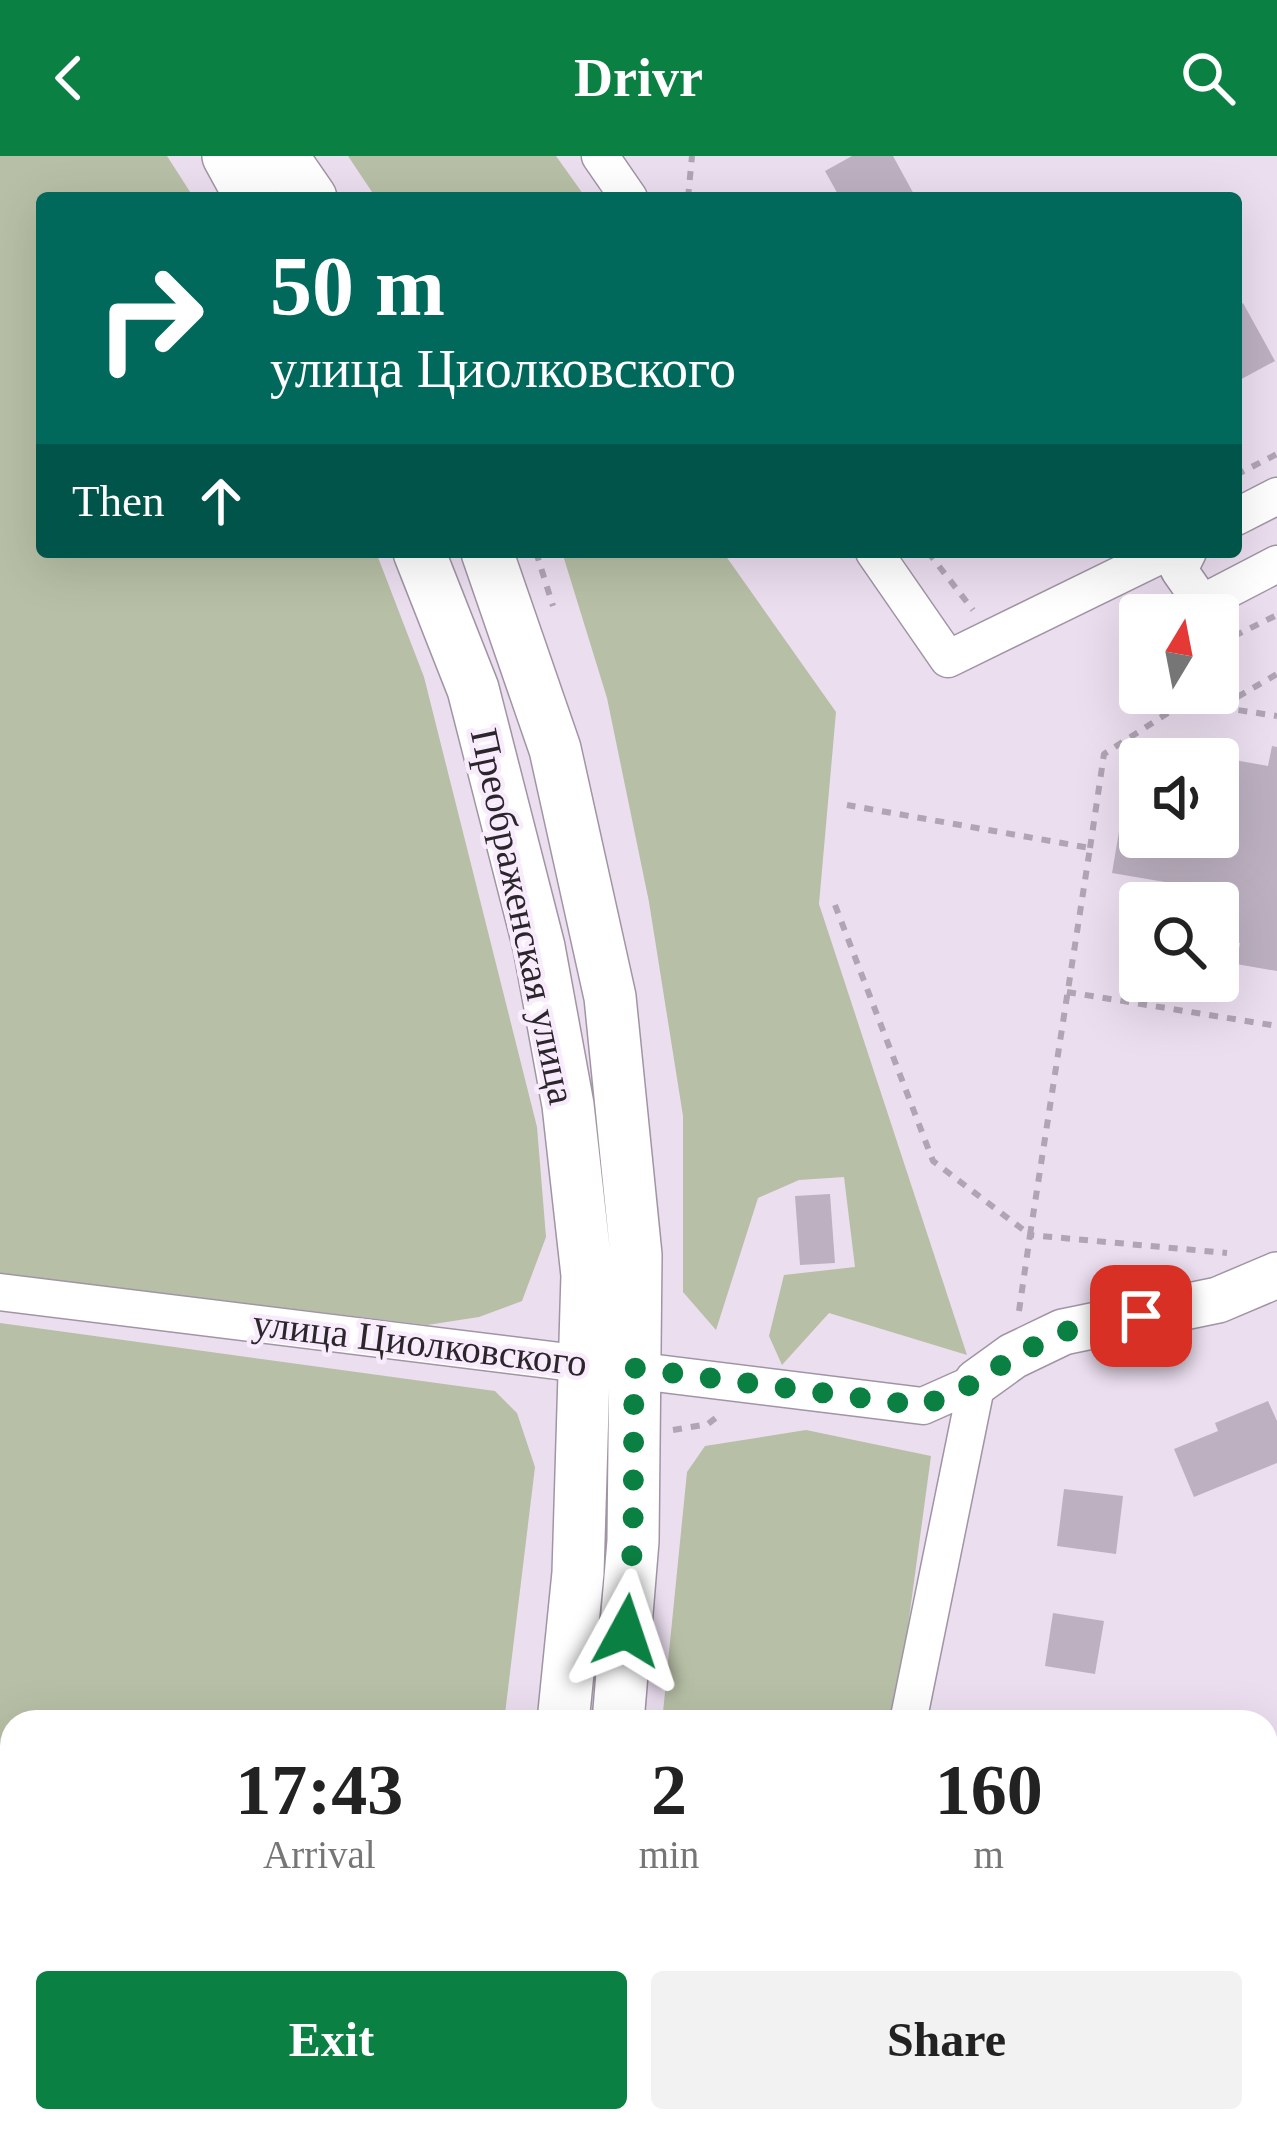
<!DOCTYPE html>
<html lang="en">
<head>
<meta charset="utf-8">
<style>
	:root { --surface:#fff; --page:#f2f2f2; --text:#222; --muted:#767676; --accent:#0b8043 }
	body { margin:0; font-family:Georgia,serif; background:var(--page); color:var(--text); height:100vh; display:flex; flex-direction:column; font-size:45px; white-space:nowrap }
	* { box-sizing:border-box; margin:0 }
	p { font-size:39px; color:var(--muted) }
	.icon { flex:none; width:66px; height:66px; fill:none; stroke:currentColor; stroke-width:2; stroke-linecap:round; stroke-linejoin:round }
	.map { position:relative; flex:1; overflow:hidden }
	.panel { position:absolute; left:0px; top:1554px; width:1278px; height:423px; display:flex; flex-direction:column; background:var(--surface); border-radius:36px 36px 0 0; box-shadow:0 12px 48px #0002 }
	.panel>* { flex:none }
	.guide { position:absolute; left:36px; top:36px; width:1206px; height:366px; border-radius:12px; box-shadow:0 12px 48px #0002; background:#00695c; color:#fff; overflow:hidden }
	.needle { width:78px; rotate:10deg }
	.buttons { position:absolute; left:1119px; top:438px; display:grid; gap:24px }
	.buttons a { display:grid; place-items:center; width:120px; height:120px; border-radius:12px; background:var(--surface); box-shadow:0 12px 48px #0002; font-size:60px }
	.pin { position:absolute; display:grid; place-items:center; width:102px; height:102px; color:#fff; margin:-51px; border-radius:24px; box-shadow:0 6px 18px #0006 }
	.me { position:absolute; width:132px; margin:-66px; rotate:5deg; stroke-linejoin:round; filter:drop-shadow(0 0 9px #0008) }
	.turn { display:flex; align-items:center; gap:42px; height:252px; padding:0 36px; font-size:54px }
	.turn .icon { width:156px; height:156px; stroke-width:2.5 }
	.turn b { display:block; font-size:84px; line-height:102px }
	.then { display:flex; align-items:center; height:114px; padding:0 36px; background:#0003; gap:24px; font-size:45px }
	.eta { display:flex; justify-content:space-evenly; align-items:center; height:204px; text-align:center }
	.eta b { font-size:72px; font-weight:700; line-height:84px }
	.button { display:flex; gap:24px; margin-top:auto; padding:24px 36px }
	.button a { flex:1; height:138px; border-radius:12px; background:var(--accent); color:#fff; font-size:48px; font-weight:700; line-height:138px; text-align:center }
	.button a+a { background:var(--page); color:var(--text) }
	header { display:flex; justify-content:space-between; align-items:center; height:156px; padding:0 36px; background:var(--accent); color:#fff; font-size:54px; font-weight:700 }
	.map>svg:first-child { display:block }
	.green { fill:#b7bfa6 }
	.building { fill:#bdb1c1 }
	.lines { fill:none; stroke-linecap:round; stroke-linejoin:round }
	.minor-casing { stroke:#a195a5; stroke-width:39 }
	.tertiary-casing { stroke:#a195a5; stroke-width:48 }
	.secondary-casing { stroke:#a195a5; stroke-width:54 }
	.path { stroke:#b0a5b3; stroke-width:6; stroke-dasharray:9 9; stroke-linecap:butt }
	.minor { stroke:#fff; stroke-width:36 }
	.tertiary { stroke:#fff; stroke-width:45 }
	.secondary { stroke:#fff; stroke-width:51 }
	.route { stroke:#0b8043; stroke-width:21; stroke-dasharray:0 37.8 }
	.labels { text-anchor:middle; stroke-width:9; stroke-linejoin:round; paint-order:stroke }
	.street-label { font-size:39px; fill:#2b262c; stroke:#f8ebfc }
</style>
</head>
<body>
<header><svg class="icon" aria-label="back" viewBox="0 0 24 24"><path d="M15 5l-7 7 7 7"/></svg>Drivr<svg class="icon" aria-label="search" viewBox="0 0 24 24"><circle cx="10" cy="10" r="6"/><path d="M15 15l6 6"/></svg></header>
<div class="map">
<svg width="1277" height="1976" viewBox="0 0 1277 1976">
	<rect width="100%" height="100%" fill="#ebdeef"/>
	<!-- green -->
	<path class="green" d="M0,0H167L194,42H42V396H376L424,521L537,971L546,1081L522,1145L479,1161L427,1169L0,1118Z
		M348,0H556L586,42H376Z
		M562,396H723L836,556L819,748L967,1199L829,1157L782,1209L769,1180L784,1119L855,1111L844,1021L799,1024L758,1042L716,1174L683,1136V960L649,746L607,542Z
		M0,1167L495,1235L517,1257L535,1311L504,1566H12V1965H440L436,1976H0Z
		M806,1274L931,1300L895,1566H662L687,1316L705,1290Z
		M594,1965H829L827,1976H591Z"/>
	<!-- building -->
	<path class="building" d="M852,0H893L916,42H840L825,15Z
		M1243,147L1275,205L1236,226V151Z
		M1272,590L1277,591V815L1236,808L1240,787L1218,783V747H1203L1206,733L1112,717L1125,640L1140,643V681H1218L1229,603L1268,610Z
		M830,1038L835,1107L800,1109L795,1040Z
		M1268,1245L1277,1265V1307L1194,1341L1174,1293L1218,1275L1215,1267Z
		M1064,1333L1123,1340L1116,1398L1057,1390Z
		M1053,1457L1104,1465L1095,1518L1045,1510Z
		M977,1965H1045L1043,1976H976Z"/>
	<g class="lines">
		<!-- minor casing -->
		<g class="minor-casing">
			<path id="minor" d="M600,0L629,42
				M1236,361L1277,340
				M874,396L948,503L1167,396
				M1188,396L1179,414L1202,447L1277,408
				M0,1136L923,1250L977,1226
				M908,1566L977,1226
				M833,1976L835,1965"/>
		</g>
		<!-- tertiary casing -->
		<g class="tertiary-casing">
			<path id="tertiary" d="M977,1226L1013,1200L1063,1176L1218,1144L1277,1119"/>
		</g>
		<!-- secondary casing -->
		<g class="secondary-casing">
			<path id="secondary" d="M228,0L251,42
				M282,0L311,42
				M419,396L473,533L539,791L568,949L587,1119L578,1417L563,1566
				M487,396L555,593L610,841L636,1099L633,1385L618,1566
				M472,1976L475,1965
				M529,1976L532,1965"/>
		</g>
		<!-- path -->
		<path class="path" d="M688,42L692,0
			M1236,319L1277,298
			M536,396L553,450
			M928,396L973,454
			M1218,488L1277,459
			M1185,546L1277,560
			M1222,550L1277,518
			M1090,692L1104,598L1185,546L1186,537
			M835,749L933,1005L1030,1079L1090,692L847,649
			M1067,836L1277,870
			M1019,1155L1030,1079L1227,1097
			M673,1274L708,1268L722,1257"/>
		<!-- minor -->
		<use href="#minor" class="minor"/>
		<!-- tertiary -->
		<use href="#tertiary" class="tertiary"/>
		<!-- secondary -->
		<use href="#secondary" class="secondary"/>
	</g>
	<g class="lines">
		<!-- route -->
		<path class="route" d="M626,1475L633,1385L634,1212L923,1250L977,1226L1013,1201L1063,1176L1141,1160"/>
	</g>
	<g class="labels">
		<!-- street labels -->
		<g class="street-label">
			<text transform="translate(524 760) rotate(78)" y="14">Преображенская улица</text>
			<text transform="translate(420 1186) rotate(7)" y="14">улица Циолковского</text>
		</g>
	</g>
</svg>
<div class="buttons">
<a><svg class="needle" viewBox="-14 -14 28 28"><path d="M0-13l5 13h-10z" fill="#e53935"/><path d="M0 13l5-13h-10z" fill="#767676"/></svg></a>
<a><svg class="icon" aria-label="sound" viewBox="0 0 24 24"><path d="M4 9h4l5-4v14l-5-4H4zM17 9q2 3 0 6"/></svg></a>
<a><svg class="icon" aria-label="search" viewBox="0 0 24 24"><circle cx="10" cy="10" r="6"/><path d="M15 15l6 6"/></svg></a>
</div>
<div class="pin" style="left:1141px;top:1160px;background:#d93025"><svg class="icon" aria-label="arrive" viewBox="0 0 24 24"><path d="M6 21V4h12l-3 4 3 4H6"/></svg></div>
<svg class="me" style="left:626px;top:1475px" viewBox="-20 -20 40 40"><path d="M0-17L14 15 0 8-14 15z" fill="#0b8043" stroke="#fff" stroke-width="4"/></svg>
<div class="guide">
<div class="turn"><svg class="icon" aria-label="right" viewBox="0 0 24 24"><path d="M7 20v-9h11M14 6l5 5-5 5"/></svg><div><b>50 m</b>улица Циолковского</div></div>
<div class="then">Then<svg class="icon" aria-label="ahead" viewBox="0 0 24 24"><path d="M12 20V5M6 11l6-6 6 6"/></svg></div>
</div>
<section class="panel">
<div class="eta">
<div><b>17:43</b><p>Arrival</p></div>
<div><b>2</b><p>min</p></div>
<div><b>160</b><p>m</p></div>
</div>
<div class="button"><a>Exit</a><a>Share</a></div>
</section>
</div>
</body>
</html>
